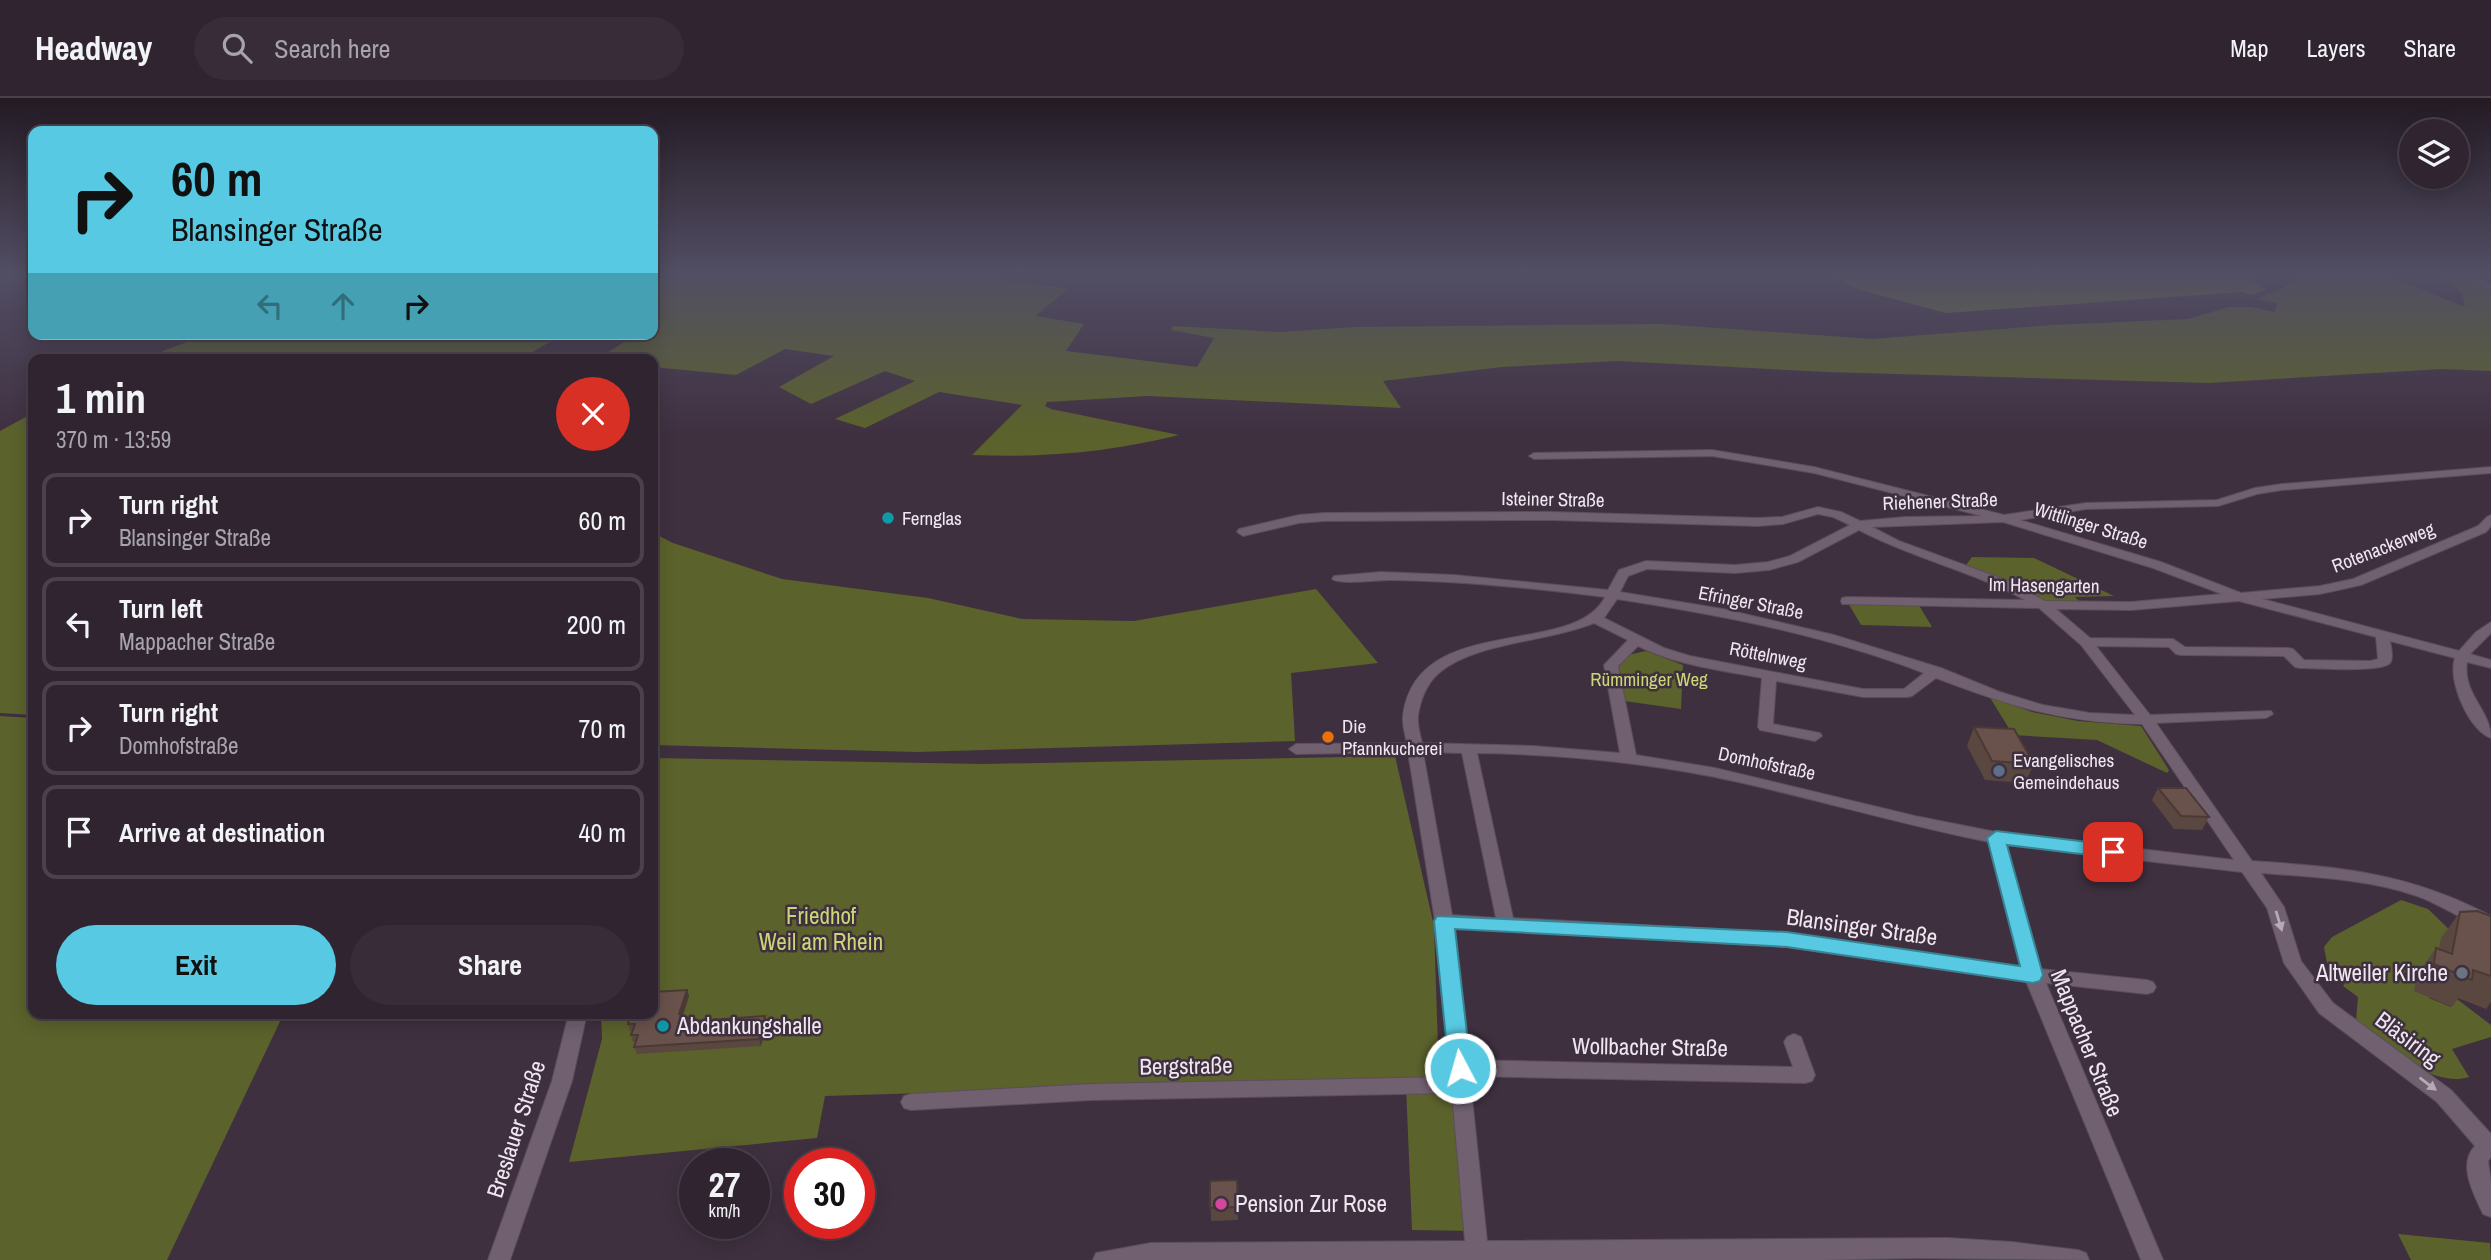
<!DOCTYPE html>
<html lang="en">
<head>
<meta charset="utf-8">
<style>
	:root { --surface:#2f2430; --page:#372c38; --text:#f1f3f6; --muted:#a7a4ab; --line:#4a414c; --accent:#57c9e2 }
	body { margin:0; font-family:"Archivo Narrow",sans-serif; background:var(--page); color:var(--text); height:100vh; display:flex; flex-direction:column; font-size:26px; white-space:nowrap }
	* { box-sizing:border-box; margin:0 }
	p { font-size:23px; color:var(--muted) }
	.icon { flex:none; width:38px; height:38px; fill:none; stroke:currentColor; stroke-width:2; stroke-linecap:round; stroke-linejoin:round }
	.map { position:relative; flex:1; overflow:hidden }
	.side { position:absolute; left:28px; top:256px; width:630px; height:665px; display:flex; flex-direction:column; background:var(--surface); border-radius:14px; box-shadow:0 4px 18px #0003,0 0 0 2px var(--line) }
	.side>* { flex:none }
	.hud { position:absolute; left:28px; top:28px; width:630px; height:214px; border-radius:14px; box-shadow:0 4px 18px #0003,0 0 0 2px var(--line); background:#57c9e2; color:#111; overflow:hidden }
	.fabs { position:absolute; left:2399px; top:21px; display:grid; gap:14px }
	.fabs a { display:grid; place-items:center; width:70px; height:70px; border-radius:50%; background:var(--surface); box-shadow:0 4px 18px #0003,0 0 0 2px var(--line); font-size:35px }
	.speed { position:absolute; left:679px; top:1050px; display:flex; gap:14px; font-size:35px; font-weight:700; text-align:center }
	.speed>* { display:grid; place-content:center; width:91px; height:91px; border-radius:50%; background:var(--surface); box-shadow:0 4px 18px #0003,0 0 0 2px var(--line); line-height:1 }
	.speed small { font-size:18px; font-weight:400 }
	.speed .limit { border:10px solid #d22; background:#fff; color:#111 }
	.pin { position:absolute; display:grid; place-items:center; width:60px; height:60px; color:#fff; margin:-30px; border-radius:14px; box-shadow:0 4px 10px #0006 }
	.me { position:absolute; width:77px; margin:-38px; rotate:354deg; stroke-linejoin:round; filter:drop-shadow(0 0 5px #0008) }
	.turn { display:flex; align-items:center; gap:24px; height:147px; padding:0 28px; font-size:32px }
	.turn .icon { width:91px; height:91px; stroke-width:2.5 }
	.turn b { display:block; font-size:49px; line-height:60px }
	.lanes { display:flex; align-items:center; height:66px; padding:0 28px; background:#0003; justify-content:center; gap:35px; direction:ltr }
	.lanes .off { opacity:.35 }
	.round { display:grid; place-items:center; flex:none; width:74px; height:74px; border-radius:37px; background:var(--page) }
	.headline { display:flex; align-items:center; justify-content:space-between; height:119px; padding:0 28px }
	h1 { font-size:42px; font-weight:800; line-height:52px }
	.cta { display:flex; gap:14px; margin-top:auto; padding:14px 28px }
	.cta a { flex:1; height:80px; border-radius:42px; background:var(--accent); color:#111; font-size:28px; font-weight:800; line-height:80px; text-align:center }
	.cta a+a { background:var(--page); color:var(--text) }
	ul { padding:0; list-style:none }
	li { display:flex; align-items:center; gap:21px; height:94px; margin:0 14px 10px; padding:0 14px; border:4px solid var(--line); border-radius:14px }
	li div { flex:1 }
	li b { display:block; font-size:26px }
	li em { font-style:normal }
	header { display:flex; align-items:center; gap:42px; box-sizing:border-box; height:98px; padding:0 35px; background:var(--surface); border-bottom:2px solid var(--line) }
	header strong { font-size:33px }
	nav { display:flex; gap:38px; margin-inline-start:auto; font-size:24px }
	.search { width:490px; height:63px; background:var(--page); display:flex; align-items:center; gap:18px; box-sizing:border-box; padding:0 24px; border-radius:38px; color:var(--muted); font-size:26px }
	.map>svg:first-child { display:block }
	.green { fill:#5b622b }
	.forest { fill:#6d7531 }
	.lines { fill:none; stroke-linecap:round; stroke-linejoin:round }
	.minor-casing { stroke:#5a4e5b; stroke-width:2 }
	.minor { fill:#706070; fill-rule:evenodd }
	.wall { fill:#5a4740 }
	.shaded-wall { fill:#4a3934 }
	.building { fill:#69524b; stroke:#4a3934; stroke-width:2 }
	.oneway { fill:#b6aab6 }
	.route { fill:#57c9e2; stroke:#398393; stroke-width:2 }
	.culture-dot { fill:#0f9aa8; stroke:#3f3040; stroke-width:2.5 }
	.food-dot { fill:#e8710a; stroke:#3f3040; stroke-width:2.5 }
	.service-dot { fill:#5c6f8a; stroke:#3f3040; stroke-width:2.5 }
	.worship-dot { fill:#6b7280; stroke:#3f3040; stroke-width:2.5 }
	.hotel-dot { fill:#d1479c; stroke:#3f3040; stroke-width:2.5 }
	.labels { text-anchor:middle; stroke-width:5; stroke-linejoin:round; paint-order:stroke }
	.street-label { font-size:19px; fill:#efe6f0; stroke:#3f3040 }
	.poi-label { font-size:19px; fill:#efe6f0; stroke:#3f3040; text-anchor:start }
	.park-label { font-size:19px; fill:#cbd777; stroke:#3f3040 }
	.near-park-label { font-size:23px; fill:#cbd777; stroke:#3f3040 }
	.near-street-label { font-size:23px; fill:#efe6f0; stroke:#3f3040 }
	.near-poi-label { font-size:23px; fill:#efe6f0; stroke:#3f3040; text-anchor:start }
</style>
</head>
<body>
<header>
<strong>Headway</strong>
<div class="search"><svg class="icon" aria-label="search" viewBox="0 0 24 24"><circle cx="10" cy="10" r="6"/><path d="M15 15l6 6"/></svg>Search here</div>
<nav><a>Map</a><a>Layers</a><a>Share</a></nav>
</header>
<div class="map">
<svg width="2491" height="1162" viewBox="0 0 2491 1162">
	<rect width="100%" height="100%" fill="#3f3040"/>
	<!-- green -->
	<path class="green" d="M653,174H959L1068,191L1035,218L1084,226L1066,253L1197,269L1214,240L1171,232L1173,228L1281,234L1354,229L1662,226L1872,241L2052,227L2188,221L2229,209H2251L2275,214L2277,205L2257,201L2296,184L2303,174H2377L2465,209L2462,195L2435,174H2450L2491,192V273L2442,271L2209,285L1828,274L1618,263L1502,269L1383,283L1401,310L1148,298L1047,304L1045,308L1051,311L1179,337C1111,354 1043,360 972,357L1022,307L939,294L865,330L835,321L915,283L885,273L811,306L779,289L834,258L785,251L736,277L653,269V261H597L637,236H653Z
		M159,236H563L521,261H142L187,244Z
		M33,315V617L0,615V333Z
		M653,435L673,445L782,481L928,500L1022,521L1134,523L1316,491L1378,565L1291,575L1295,643L917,654L653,647Z
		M1972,459L2034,460L2114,498L2075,499L2083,507H2043L1963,471Z
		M1847,503L1917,504L1932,529L1861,527Z
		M1646,553L1683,567L1681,611L1624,603L1616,572L1628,557Z
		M1989,598L2032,614L2078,623L2141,628L2169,672L2167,675L2097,642L2013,637Z
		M0,618L33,620V915H284L167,1162H0Z
		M1395,658L1434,828L1439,979L825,998L817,1040L569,1064L602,941L601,915H653V660L984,666Z
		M2401,802L2428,811L2457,839L2433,883L2429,900L2451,909L2453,898L2491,927V939L2452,951L2469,979C2431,991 2384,946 2356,923L2358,899L2343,888L2351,875L2327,865L2324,849L2332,839Z
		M1463,987L1475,1133L1412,1132L1406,988Z
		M2398,1136L2490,1145L2491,1162H2411Z"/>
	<!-- forest -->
	<path class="forest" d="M1830,174H2145L2176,178L2174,174H2240L2267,192L2251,197L2242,194L1946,215L1853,190Z"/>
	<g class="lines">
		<!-- minor casing -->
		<g class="minor-casing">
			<path id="minor" d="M2452,174H2464L2491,186V192Z
				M1712,352L1814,369L2004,417L2086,405L2217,402L2255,390L2282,386L2491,369V375L2282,392L2257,396L2218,408L2086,411L2020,422L2161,464L2241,495L2320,488L2353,481L2478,428L2487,419L2491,417V428L2486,434L2361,487L2320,496L2262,501L2459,553L2476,534L2491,524V535L2470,556L2491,562V570L2467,564C2462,596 2491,612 2491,640C2469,633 2447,582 2455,560L2390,543C2391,548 2394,561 2390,565C2382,575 2315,570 2300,570L2295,569L2284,558L2181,557L2176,556L2169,549L2096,548L2150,617L2271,613L2273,616L2266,620L2156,625L2252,763C2342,769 2410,775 2491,818V832C2465,825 2443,807 2417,798C2367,781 2313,779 2261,775L2284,809L2301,863L2333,905L2451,992L2491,1036V1059L2488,1063L2491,1083V1119L2483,1116C2474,1096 2457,1067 2475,1048L2437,1004L2319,915L2284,865L2267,810L2242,774L2006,747L2040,871L2147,882L2153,884L2156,889L2153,894L2147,896L2046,885L2163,1162H2141L2026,883L1787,849L1454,830L1468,962L1793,969L1784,944L1787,939L1794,936L1801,939L1815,977L1812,983L1805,985L1470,978L1473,987L1471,990L1487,1143L1948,1140L2012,1144L2078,1152L2086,1155L2089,1162L1917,1160L1822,1162H1093L1096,1155L1151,1145L1465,1143L1452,995L1091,1002L911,1012L904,1010L901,1004L904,998L911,996L1091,986L1450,979L1437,835L1408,654L1296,656L1289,651L1296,646L1407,645C1405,637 1402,626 1403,618C1416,513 1574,561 1605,499C1534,490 1462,483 1390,482C1377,482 1340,487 1332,481L1334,478L1381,474L1454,477L1608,492L1619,472L1646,463L1735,467L1768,464L1790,458L1850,427L1833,419L1818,416L1783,426L1758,428L1551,422L1324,423L1299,425L1243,438L1237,434L1239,431L1299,417L1324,415L1551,414L1758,420L1782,419L1818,409L1841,414L1860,423L1905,419L1982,418L1814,375L1712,358L1534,361L1529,358L1534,355ZM2003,424L2153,470L2222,496L2131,504L2045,503L2011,484L1899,443L1872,429ZM1859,432C1912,460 1972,473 2025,502L1847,499L1842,500L1841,503L1842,506L2039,510L2081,547L2135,617L2090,615L2043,607L2000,594L1941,570L1834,537L1723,511L1620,494L1628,478L1647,471L1735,475L1769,472L1798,464ZM1617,501C1721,517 1826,537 1924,575L1904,591H1863L1690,558L1664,550L1604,520ZM2239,503L2376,539L2378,561L2370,563L2304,562L2293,551L2288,550L2185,549L2173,541L2090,540L2056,511L2131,512ZM1594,525L1628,542L1604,567L1620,655L1533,648L1422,645C1420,636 1417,626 1418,618C1420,602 1427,585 1439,575C1475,544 1549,544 1594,525ZM1638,548C1676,567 1720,572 1762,580L1758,629L1760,632L1815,643L1822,638L1820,635L1773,626L1776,583L1863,599H1907L1912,598L1936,580C2010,608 2062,625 2142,626L2234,762L1996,734L1915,718L1715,670L1636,657L1618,568ZM1423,654L1462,655L1496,820L1452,817ZM1477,655C1557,656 1637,664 1715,679C1807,698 1897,726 1989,744L2022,869L1787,835L1513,820Z
				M569,915H587L572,983L510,1162H488L552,983Z"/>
		</g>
		<!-- minor -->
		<use href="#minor" class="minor"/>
	</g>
	<!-- wall -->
	<path class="wall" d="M1974,629L2034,666L2025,685L1985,682L1967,648Z
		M2158,690L2209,719L2202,732L2174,731L2152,702Z
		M2460,814L2491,818V904L2486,911L2458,900L2452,909L2414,893L2417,877L2436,850L2439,851L2441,840Z
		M689,898L683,918L696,923L767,925L761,948L637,956L634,949L636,944H633L631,937L633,933H630L628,926Z
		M1237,1082L1238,1122L1211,1123L1210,1083Z"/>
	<!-- shaded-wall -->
	<path class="shaded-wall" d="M687,892L689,898L681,923L679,916Z
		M765,918L767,925L761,948L759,941Z"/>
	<!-- building -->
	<path class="building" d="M1974,629L2014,631L2034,666L1992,663Z
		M2158,690H2186L2209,719L2181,718Z
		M2477,813L2491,818V878L2473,872L2472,882L2434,866L2436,850L2452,856L2460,814Z
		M687,892L679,916L696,923L765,918L759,941L634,949L638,937H631L635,926H628L631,915H653V894Z
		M1237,1082L1238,1109L1210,1110V1083Z"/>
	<!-- one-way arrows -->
	<defs><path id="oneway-solid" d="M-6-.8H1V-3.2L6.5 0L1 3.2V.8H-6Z" transform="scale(1.75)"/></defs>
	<g class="oneway">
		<use href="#oneway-solid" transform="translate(2279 823) rotate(73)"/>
		<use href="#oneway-solid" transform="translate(2428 986) rotate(37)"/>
	</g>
	<!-- sky -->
	<linearGradient id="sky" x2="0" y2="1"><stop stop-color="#231a23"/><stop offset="0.52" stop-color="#524e64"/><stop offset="1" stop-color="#524e64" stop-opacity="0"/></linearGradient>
	<rect width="2491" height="337" fill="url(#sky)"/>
	<!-- route -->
	<path class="route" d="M1996,733L2113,747L2122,754L2113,760L2007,747L2043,877L2040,883L2033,885L1787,849L1455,831L1471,970L1468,976L1460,979L1452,976L1449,970L1434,823L1437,818L1787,834L2020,868L1987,740Z"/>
	<!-- markers -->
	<g class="culture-dot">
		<circle cx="888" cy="420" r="7"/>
		<circle cx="663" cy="928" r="7"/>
	</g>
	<circle class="food-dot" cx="1328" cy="639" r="7"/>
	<circle class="service-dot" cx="1999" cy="673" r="7"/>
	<circle class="worship-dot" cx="2462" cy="875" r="7"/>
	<circle class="hotel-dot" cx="1221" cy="1106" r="7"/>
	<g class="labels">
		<!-- street labels -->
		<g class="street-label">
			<text transform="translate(1553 401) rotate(1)" y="7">Isteiner Straße</text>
			<text transform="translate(1940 403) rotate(-2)" y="7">Riehener Straße</text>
			<text transform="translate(2091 427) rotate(17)" y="7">Wittlinger Straße</text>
			<text transform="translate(2383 449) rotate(-21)" y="7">Rotenackerweg</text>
			<text transform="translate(2044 487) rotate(1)" y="7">Im Hasengarten</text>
			<text transform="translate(1751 504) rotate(11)" y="7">Efringer Straße</text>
			<text transform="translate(1768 557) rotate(11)" y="7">Röttelnweg</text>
			<text transform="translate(1767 665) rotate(12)" y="7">Domhofstraße</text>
		</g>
		<!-- poi labels -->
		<g class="poi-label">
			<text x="902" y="427">Fernglas</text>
			<text x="1342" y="635">Die<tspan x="1342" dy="22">Pfannkucherei</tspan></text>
			<text x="2013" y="669">Evangelisches<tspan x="2013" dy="22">Gemeindehaus</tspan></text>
		</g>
		<!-- park labels -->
		<g class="park-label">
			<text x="1649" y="588">Rümminger Weg</text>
		</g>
		<!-- near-park labels -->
		<g class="near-park-label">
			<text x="821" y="826">Friedhof<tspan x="821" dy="26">Weil am Rhein</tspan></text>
		</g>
		<!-- near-street labels -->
		<g class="near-street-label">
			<text transform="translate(1862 829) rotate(8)" y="8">Blansinger Straße</text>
			<text transform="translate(2408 941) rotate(37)" y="8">Bläsiring</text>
			<text transform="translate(2087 945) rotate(68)" y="8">Mappacher Straße</text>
			<text transform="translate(1650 949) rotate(1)" y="8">Wollbacher Straße</text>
			<text transform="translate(1186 968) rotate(-1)" y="8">Bergstraße</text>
			<text transform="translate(516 1031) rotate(-72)" y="8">Breslauer Straße</text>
		</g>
		<!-- near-poi labels -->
		<g class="near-poi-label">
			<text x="2448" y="883" text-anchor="end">Altweiler Kirche</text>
			<text x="677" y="936">Abdankungshalle</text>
			<text x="1235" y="1114">Pension Zur Rose</text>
		</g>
	</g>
</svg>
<div class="fabs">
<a><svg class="icon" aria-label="layers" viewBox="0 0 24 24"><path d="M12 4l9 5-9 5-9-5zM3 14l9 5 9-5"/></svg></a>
</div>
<div class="speed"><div>27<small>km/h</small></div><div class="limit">30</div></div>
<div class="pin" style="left:2113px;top:754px;background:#d93025"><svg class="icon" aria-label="arrive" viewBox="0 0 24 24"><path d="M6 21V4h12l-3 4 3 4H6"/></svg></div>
<svg class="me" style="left:1460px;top:970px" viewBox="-20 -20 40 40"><circle r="17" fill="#57c9e2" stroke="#fff" stroke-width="3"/><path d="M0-11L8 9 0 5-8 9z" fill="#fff"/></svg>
<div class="hud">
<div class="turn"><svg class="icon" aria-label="right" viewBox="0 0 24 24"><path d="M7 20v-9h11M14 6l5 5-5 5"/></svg><div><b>60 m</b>Blansinger Straße</div></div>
<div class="lanes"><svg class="icon off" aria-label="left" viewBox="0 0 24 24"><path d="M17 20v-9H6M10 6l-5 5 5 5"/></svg><svg class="icon off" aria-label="ahead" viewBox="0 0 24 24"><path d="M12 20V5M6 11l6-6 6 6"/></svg><svg class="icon" aria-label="right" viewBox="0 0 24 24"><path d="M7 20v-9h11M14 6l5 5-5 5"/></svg></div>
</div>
<section class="side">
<div class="headline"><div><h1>1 min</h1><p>370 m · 13:59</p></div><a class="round" style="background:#d93025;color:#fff"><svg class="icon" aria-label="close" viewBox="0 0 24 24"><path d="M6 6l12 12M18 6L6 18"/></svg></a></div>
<ul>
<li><svg class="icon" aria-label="right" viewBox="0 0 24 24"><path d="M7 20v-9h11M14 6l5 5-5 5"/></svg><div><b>Turn right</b><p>Blansinger Straße</p></div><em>60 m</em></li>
<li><svg class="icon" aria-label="left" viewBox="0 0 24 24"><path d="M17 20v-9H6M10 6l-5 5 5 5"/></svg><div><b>Turn left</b><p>Mappacher Straße</p></div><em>200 m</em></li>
<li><svg class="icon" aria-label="right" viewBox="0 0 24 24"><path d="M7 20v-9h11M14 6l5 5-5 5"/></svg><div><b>Turn right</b><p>Domhofstraße</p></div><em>70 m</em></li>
<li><svg class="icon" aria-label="arrive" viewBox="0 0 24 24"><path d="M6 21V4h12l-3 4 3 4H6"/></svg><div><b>Arrive at destination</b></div><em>40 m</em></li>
</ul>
<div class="cta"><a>Exit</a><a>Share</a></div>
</section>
</div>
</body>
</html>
